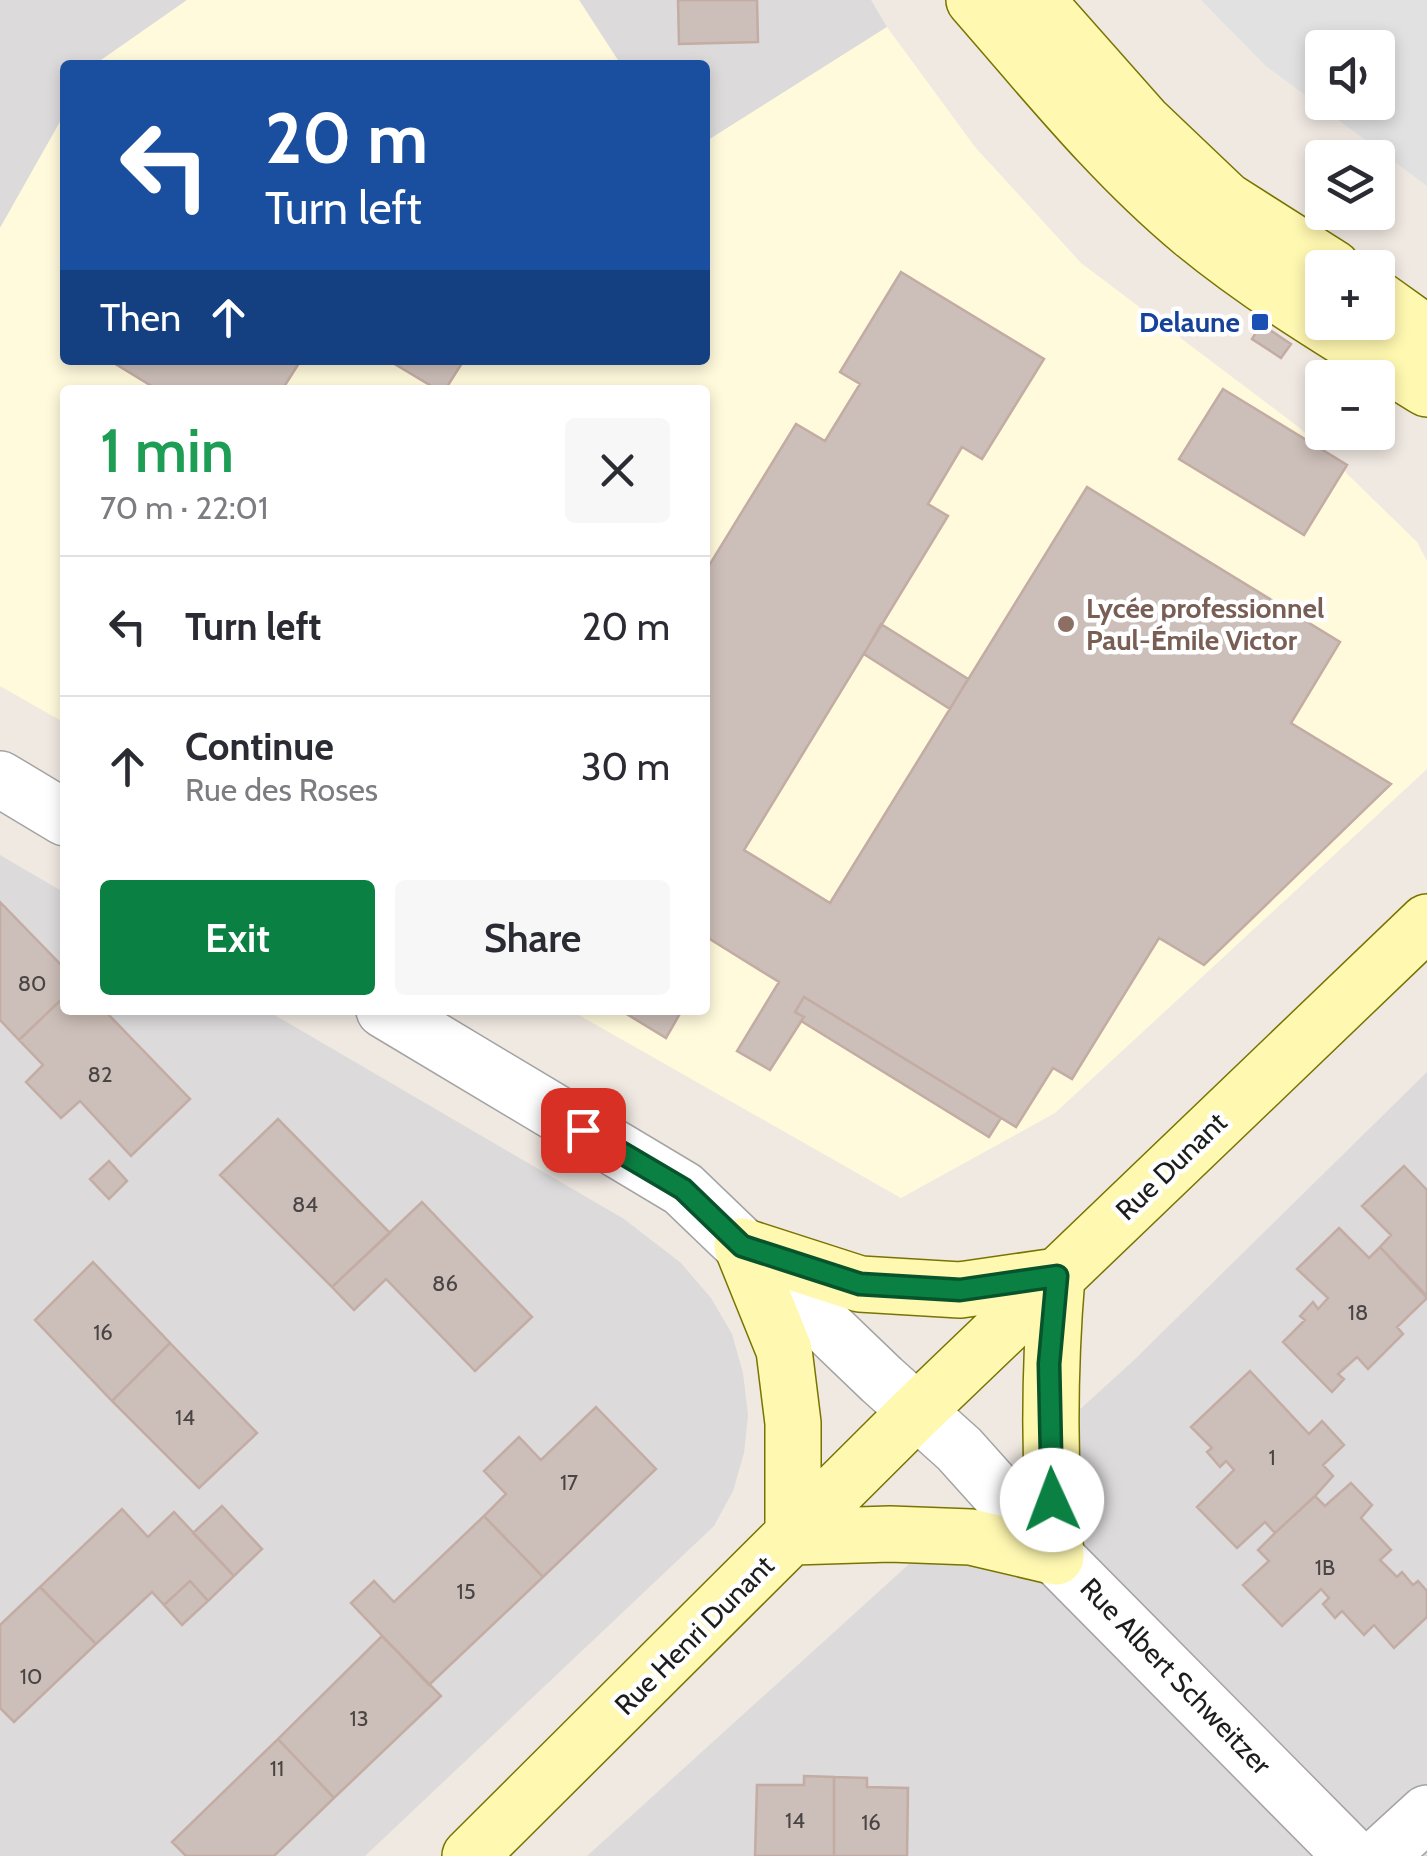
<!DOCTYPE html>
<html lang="en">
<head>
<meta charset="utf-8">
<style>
	:root { --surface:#fff; --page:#f7f7f7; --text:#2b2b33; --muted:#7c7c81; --line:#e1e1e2; --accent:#0b8043 }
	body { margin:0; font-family:Cabin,sans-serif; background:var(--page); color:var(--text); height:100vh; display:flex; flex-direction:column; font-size:38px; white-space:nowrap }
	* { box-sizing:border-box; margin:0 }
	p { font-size:32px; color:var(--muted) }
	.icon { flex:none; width:55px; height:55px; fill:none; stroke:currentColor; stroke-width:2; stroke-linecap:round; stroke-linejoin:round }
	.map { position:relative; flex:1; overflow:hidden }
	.sheet { position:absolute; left:60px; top:385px; width:650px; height:630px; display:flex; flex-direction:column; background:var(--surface); border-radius:10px; box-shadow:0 5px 15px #0003 }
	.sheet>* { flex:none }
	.banner { position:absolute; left:60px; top:60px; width:650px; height:305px; border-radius:10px; box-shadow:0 5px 15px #0003; background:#1a4fa0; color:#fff; overflow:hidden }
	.buttons { position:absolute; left:1305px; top:30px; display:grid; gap:20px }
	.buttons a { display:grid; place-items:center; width:90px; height:90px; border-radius:10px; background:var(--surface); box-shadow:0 5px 15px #0003; font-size:50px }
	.pin { position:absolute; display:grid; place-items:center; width:85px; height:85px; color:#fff; margin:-42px; border-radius:20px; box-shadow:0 5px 15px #0006 }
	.me { position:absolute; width:110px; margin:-55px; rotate:358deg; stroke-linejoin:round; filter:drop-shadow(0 0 8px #0008) }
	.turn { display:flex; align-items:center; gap:35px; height:210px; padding:0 40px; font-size:45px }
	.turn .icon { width:130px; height:130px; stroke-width:2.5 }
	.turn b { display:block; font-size:70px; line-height:85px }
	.then { display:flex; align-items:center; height:95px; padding:0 40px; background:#0003; gap:20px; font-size:38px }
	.round { display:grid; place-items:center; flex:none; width:105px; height:105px; border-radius:10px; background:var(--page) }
	.overview { display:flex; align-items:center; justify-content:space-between; height:170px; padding:0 40px }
	h1 { font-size:60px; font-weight:600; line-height:75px; color:#1e9e55 }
	.button { display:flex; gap:20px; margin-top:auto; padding:20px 40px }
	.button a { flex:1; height:115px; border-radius:10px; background:var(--accent); color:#fff; font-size:40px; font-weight:600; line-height:115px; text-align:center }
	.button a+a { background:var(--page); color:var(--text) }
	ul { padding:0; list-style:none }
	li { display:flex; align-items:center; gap:30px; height:140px; padding:0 40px; border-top:2px solid var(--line) }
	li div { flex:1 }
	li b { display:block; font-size:38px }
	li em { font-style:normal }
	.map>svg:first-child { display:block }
	.residential { fill:#dcdada }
	.education { fill:#fffadc }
	.parking { fill:#e1e1e1; fill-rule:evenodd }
	.building { fill:#ccbeb8; stroke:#c3aca3; stroke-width:2.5 }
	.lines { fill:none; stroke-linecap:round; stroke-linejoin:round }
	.street-casing { stroke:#a4a4a4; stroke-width:58 }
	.secondary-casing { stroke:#797400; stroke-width:58 }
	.street { stroke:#fff; stroke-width:55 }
	.secondary { stroke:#fff8b1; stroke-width:55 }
	.route-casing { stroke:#07532c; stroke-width:25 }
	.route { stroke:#0b8043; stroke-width:18 }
	.transit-dot { fill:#1a4fb4; stroke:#fff; stroke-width:4 }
	.education-dot { fill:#8d6e63; stroke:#fff; stroke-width:4 }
	.labels { text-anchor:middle; stroke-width:9; stroke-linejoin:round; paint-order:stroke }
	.number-label { font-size:22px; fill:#494544 }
	.transit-label { font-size:28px; font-weight:bold; fill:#164399; stroke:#fff; text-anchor:end }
	.education-label { font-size:28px; font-weight:bold; fill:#785e54; stroke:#fff; text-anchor:start }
	.street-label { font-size:28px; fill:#1d1d1d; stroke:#fff }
</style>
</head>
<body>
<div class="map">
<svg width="1427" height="1856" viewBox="0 0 1427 1856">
	<rect width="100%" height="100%" fill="#f0e9e2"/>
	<!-- residential -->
	<path class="residential" d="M0,0H187L94,65H65V113L0,228Z
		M579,0H871L887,27L705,142V65H621Z
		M0,855L65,893V1010H266L624,1219L681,1263L711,1298L732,1334L743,1373L748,1415L744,1453L733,1491L714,1526L365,1856H0Z
		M1427,1072V1856H587L1132,1362Z"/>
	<!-- education -->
	<path class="education" d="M187,0H579L621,65H94Z
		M887,27L975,147L1081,263L1301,429L1417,542L1427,561V769L1055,1113L901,1198L570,1010H705V390H65V723L0,686V228L65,113V360H705V142Z"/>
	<!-- parking -->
	<path class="parking" d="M1201,0H1427V186L1266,66ZM1322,48H1378V102H1322Z"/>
	<!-- building -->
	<path class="building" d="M678,0H757L758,42L679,44Z
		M901,272L1044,359L982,459L962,447L928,504L948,516L744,850L830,903L1087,487L1340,642L1291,723L1391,784L1204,965L1159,938L1072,1079L1053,1068L1016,1127L804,997L795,1012L804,1017L770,1070L737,1051L779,982L705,936V572L796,424L825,441L860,384L840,372Z
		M1261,324L1291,344L1281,358L1252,339Z
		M109,360H301L282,390H158Z
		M388,360H464L445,390H438Z
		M1223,389L1347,465L1304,535L1179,459Z
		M881,624L968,679L950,709L864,654Z
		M0,902L65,969V996L19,1040L0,1020Z
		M65,996V1010H104L190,1099L131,1156L80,1101L61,1118L26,1082L43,1065L19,1040Z
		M804,997L1001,1118L989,1137L801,1021L804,1017L795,1012Z
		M620,1010H682L666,1038Z
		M278,1119L390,1233L332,1287L220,1175Z
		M109,1161L127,1181L109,1199L90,1179Z
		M1404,1166L1427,1190V1296L1380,1247L1391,1235L1362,1206Z
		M422,1202L532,1317L475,1371L386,1279L354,1310L332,1287Z
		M1339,1228L1369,1258L1380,1247L1427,1298L1397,1327L1403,1334L1368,1369L1357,1357L1338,1374L1344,1379L1332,1392L1283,1342L1305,1320L1300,1316L1313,1302L1318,1309L1328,1298L1297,1269Z
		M93,1262L170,1343L112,1401L35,1320Z
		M170,1343L257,1433L199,1488L112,1401Z
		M1250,1371L1309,1434L1322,1421L1344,1445L1323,1465L1333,1476L1315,1496L1275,1533L1265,1522L1237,1548L1197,1507L1234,1470L1226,1461L1220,1467L1207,1452L1212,1448L1191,1427Z
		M596,1407L656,1469L543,1577L484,1516L506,1494L484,1471L519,1437L541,1460Z
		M1351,1483L1372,1505L1361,1518L1391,1550L1380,1560L1397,1577L1402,1572L1413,1585L1418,1581L1427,1591V1617L1394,1648L1374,1625L1364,1635L1342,1611L1335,1618L1323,1604L1329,1598L1321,1589L1282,1626L1243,1585L1269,1561L1258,1550L1275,1533L1315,1496L1325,1506Z
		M222,1506L262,1549L234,1576L193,1533Z
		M122,1509L148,1537L174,1512L234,1576L208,1601L190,1581L164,1605L152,1592L96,1644L40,1587Z
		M484,1516L543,1577L429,1685L351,1603L374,1581L394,1602Z
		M190,1581L208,1601L182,1625L164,1605Z
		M40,1587L96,1644L14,1722L0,1708V1625Z
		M382,1636L441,1696L334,1798L278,1739Z
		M278,1739L334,1798L274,1856H186L172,1842Z
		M804,1776L834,1777V1856H755L757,1785H804Z
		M834,1777L867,1778V1787L908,1788L907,1856H834Z"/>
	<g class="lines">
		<!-- street casing -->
		<g class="street-casing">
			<path id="street" d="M0,779L65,818
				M384,1010L683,1189L882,1380L959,1449L1056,1557L1352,1856
				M1380,1856L1427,1813"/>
		</g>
		<!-- secondary casing -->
		<g class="secondary-casing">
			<path id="secondary" d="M974,0C1044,80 1111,164 1193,232C1266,292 1347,339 1427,389
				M1036,0L1144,122L1226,200L1333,268
				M1378,299L1427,334
				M742,1246L860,1284L960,1290L1057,1276
				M742,1246L784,1350L793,1423V1537
				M793,1537L890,1534L971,1537L1056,1557C1049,1463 1049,1370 1057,1276
				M470,1856L917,1411L1427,922"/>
		</g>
		<!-- street -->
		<use href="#street" class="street"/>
		<!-- secondary -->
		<use href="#secondary" class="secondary"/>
	</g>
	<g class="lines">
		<!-- route casing -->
		<g class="route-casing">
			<path id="route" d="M583,1130L683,1189L742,1246L860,1284L960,1290L1057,1276L1049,1364L1052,1500"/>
		</g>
		<!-- route -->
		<use href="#route" class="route"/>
	</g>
	<!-- markers -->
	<rect class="transit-dot" x="1250" y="312" width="20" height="20" rx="5"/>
	<circle class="education-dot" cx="1066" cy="624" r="10"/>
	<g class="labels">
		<!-- number labels -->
		<g class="number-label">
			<text x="32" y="991">80</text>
			<text x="100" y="1082">82</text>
			<text x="305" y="1212">84</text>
			<text x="445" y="1291">86</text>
			<text x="1358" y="1320">18</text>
			<text x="103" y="1340">16</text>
			<text x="185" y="1425">14</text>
			<text x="1272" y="1465">1</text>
			<text x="569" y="1490">17</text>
			<text x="1325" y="1575">1B</text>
			<text x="466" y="1599">15</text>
			<text x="31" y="1684">10</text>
			<text x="359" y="1726">13</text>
			<text x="277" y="1776">11</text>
			<text x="795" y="1828">14</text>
			<text x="871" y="1830">16</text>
		</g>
		<!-- transit labels -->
		<g class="transit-label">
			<text x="1240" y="332">Delaune</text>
		</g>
		<!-- education labels -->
		<g class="education-label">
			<text x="1086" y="618">Lycée professionnel<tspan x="1086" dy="32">Paul-Émile Victor</tspan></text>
		</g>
		<!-- street labels -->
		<g class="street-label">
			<text transform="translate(1171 1166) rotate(-44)" y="10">Rue Dunant</text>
			<text transform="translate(694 1635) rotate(-45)" y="10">Rue Henri Dunant</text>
			<text transform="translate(1176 1676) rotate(46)" y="10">Rue Albert Schweitzer</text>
		</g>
	</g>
</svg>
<div class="buttons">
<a><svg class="icon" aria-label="sound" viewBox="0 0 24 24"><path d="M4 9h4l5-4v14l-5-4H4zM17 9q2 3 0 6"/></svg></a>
<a><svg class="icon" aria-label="layers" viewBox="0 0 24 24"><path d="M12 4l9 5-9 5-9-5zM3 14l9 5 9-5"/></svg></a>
<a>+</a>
<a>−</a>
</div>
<div class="pin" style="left:583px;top:1130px;background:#d93025"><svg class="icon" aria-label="arrive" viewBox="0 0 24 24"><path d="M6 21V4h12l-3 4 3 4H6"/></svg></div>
<svg class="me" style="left:1052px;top:1500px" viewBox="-20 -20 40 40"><circle r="19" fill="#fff"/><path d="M0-13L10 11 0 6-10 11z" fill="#0b8043"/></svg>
<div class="banner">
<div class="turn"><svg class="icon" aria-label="left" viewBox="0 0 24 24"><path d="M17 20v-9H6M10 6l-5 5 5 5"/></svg><div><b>20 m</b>Turn left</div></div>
<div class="then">Then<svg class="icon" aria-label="ahead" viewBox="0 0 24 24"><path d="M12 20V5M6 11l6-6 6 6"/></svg></div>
</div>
<section class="sheet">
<div class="overview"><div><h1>1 min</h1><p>70 m · 22:01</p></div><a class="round"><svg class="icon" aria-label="close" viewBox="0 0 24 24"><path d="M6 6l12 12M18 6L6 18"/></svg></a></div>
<ul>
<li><svg class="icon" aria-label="left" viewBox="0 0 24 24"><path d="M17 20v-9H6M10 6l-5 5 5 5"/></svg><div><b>Turn left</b></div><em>20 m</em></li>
<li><svg class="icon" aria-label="ahead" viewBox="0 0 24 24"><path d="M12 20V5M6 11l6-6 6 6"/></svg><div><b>Continue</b><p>Rue des Roses</p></div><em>30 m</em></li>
</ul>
<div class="button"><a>Exit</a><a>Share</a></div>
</section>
</div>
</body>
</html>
